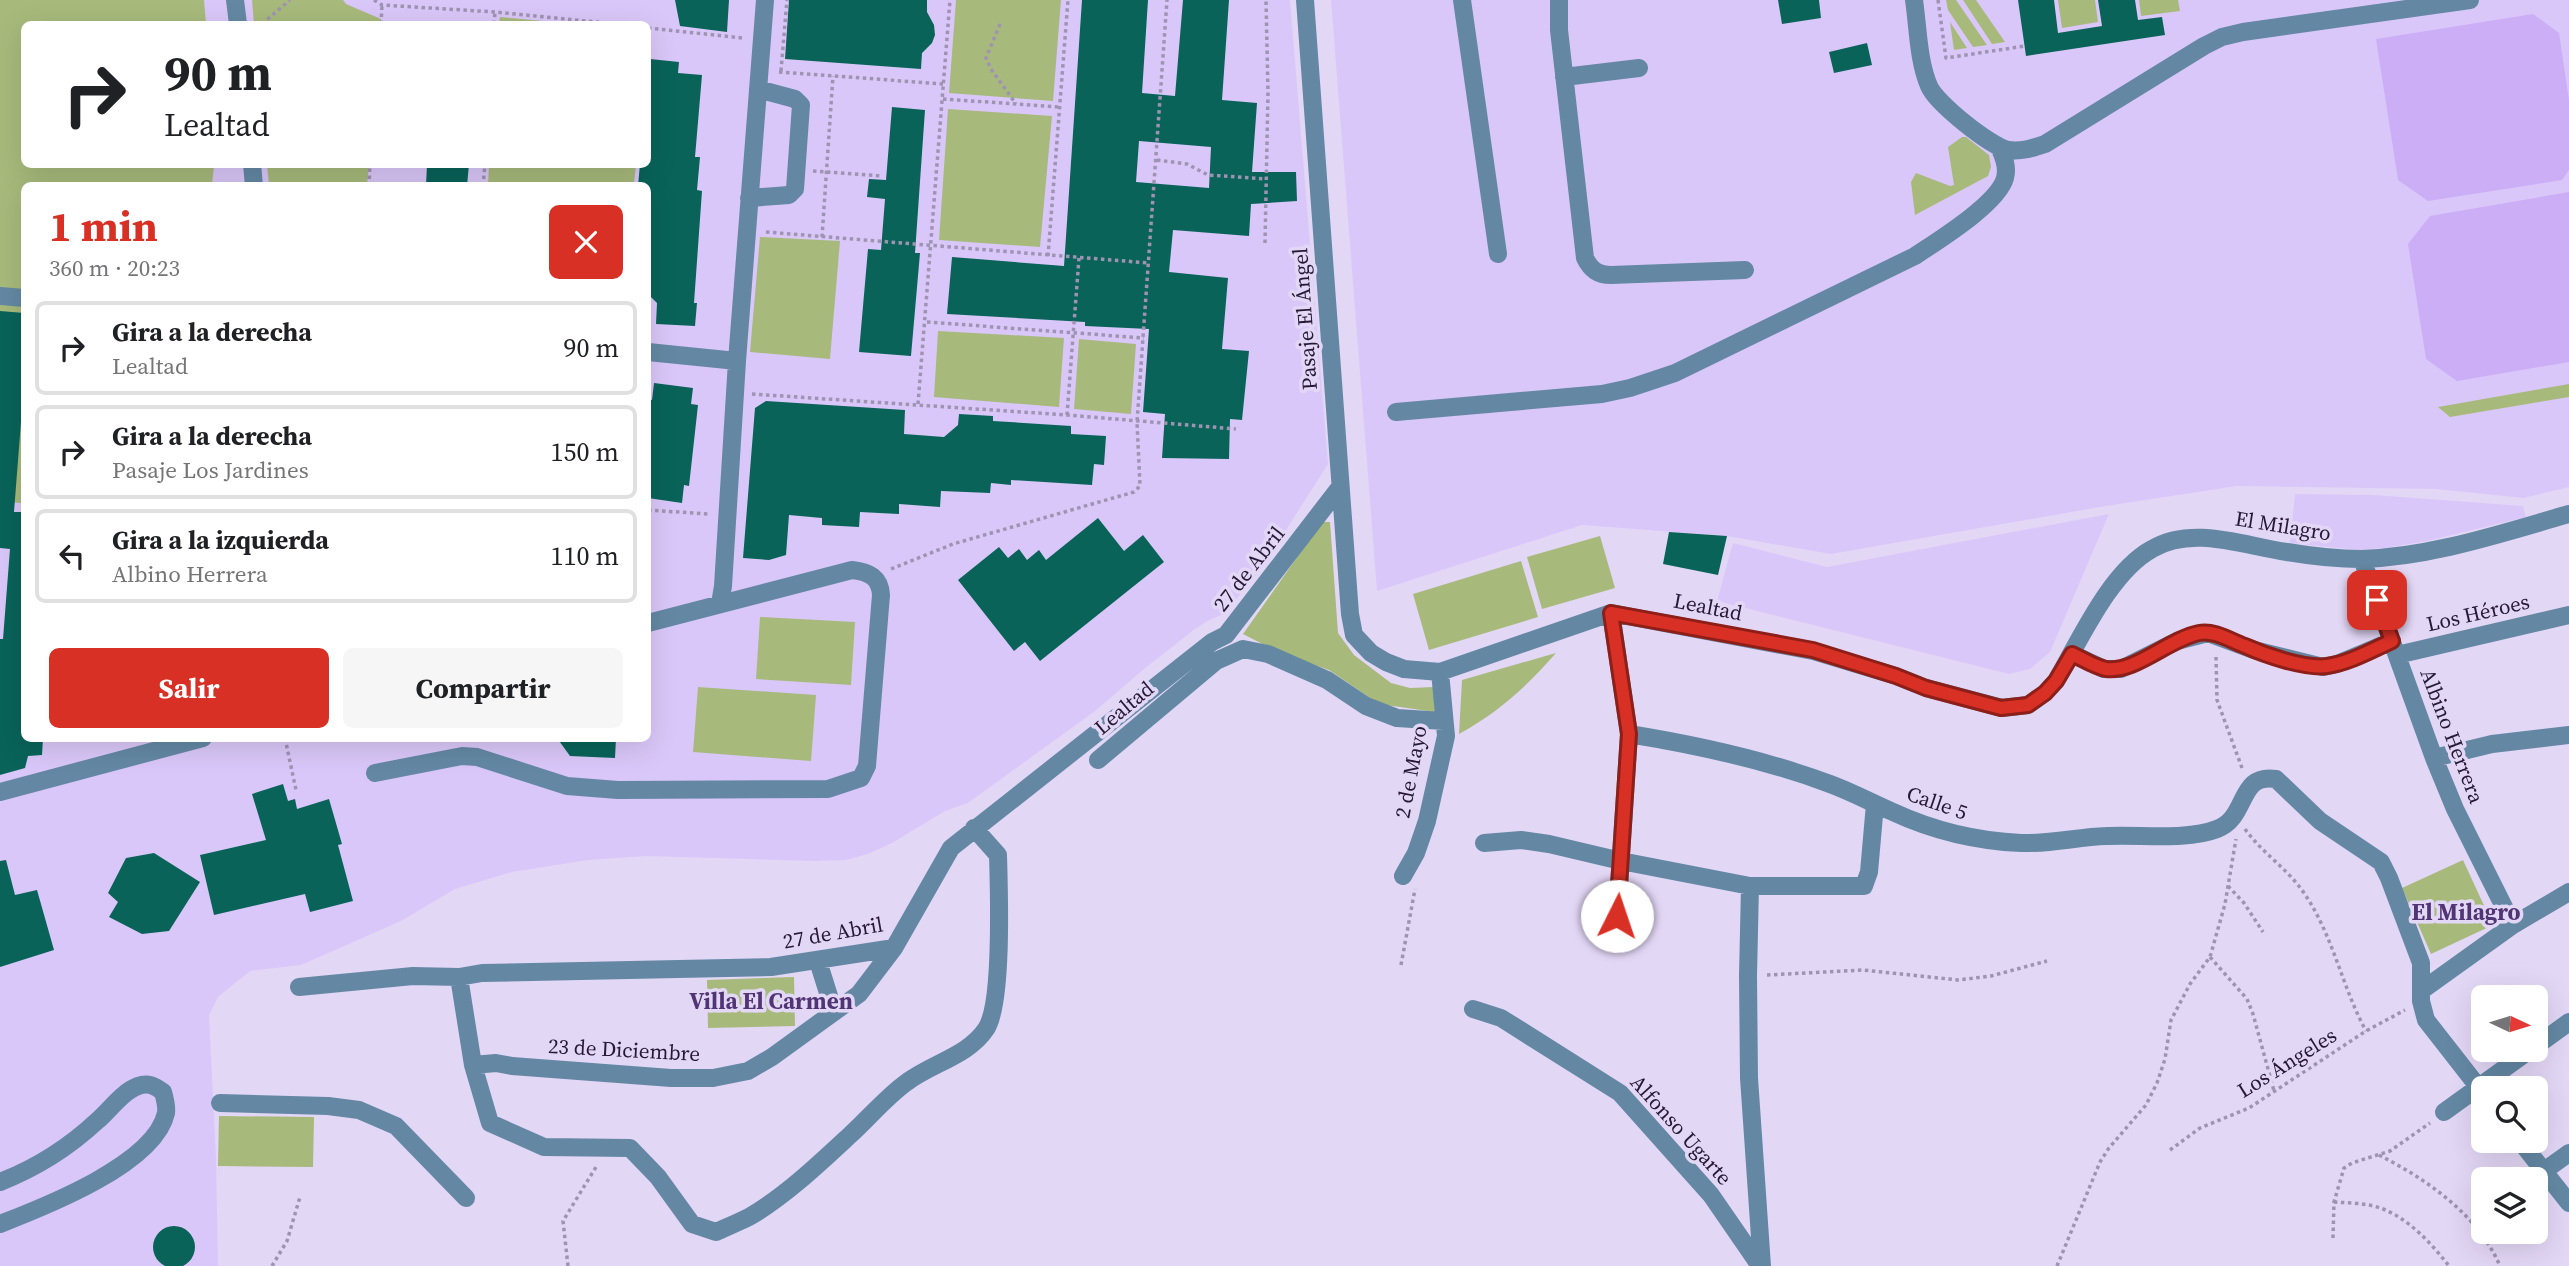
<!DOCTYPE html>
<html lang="es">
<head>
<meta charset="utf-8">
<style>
	:root { --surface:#fff; --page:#f6f6f6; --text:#202124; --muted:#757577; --line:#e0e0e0; --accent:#d93025 }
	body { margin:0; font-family:"Source Serif 4",serif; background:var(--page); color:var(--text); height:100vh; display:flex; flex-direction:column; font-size:26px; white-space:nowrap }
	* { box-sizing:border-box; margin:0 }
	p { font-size:23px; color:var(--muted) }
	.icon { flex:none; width:38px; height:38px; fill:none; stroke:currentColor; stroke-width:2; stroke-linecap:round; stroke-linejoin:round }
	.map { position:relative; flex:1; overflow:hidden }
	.drawer { position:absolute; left:21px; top:182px; width:630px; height:560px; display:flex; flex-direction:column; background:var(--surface); border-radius:10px; box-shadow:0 7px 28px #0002 }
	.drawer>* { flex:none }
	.hud { position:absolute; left:21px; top:21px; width:630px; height:147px; border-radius:10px; box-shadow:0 7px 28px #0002; background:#fff; color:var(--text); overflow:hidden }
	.needle { width:46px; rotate:94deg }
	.controls { position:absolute; left:2471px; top:985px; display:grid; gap:14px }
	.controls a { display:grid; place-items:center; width:77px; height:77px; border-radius:10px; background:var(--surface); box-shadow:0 7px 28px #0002; font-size:35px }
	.pin { position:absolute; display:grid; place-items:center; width:60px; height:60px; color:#fff; margin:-30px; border-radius:14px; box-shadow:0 4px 10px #0006 }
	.me { position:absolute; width:77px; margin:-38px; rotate:4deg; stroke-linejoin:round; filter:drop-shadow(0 0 5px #0008) }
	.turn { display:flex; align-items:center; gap:24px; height:147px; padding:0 28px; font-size:32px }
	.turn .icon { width:91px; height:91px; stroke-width:2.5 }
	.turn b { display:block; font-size:49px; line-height:60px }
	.round { display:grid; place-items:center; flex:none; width:74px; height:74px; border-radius:10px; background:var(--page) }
	.headline { display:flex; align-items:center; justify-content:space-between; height:119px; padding:0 28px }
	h1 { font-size:42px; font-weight:700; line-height:52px; color:var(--accent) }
	.primary-button { display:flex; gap:14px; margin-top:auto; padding:14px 28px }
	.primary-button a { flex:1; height:80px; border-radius:10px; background:var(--accent); color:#fff; font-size:28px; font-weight:700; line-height:80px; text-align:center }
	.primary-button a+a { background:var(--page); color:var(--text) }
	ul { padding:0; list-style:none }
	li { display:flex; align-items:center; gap:21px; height:94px; margin:0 14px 10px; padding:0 14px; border:4px solid var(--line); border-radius:10px }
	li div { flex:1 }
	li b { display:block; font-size:26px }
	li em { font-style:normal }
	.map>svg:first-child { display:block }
	.built { fill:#dac7f9; fill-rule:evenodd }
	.green { fill:#a7ba7b }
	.water { fill:#cbaef6 }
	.building { fill:#096359; fill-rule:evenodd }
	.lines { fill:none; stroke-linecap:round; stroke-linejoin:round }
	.path { stroke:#9f93b2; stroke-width:3.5; stroke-dasharray:3.5 3.5; stroke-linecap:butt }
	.minor { stroke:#6488a4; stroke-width:18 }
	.route-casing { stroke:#8d1f18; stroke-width:18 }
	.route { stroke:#d93025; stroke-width:12 }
	.labels { text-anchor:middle; stroke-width:7; stroke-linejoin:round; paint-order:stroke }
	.street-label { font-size:21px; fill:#251936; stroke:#e3d7f6 }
	.neighbourhood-label { font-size:23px; font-weight:bold; fill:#513474; stroke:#e3d7f6 }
</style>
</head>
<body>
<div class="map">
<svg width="2569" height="1266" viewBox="0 0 2569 1266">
	<rect width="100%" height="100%" fill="#e3d7f6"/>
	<!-- built -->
	<path class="built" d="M0,0H1290L1328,464L1262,568L1224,614L1209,620L1195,629L1144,669L1095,711L968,803L945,811L892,843L868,854L846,860L815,861L646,856L588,860L512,872L455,889L401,921L301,965L250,971L218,997L209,1015L216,1158L218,1266H0ZM24,24H648V164H24ZM24,186H648V738H24Z
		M1331,0H2569V487L2524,498L2436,489L2237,486L2106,506L1831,554L1727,536L1582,525L1377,591Z
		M2295,494L2374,495L2523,506L2526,517L2427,541L2385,548L2358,550L2290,543Z
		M2109,514L2050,652L2030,669L2009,674L1717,601L1733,543L1827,567Z"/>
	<!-- green -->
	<path class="green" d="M0,0H204L206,24H24V164L214,165L212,185L24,186V290L0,288Z
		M252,0H343L346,4L381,19L380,24H254Z
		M956,0H1061L1053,101L949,93Z
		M1946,0H1956L1987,45L1973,47L1948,10Z
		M1963,0H1976L2005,42L1992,44Z
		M2058,0H2095L2098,22L2062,28Z
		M2139,0H2178L2180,11L2141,16Z
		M500,17L575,24H499Z
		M1950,22L1967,48L1954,50Z
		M948,109L1052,116L1040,247L939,240Z
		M1962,137H1966L1989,155L1991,167L1988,176L1915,215L1911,182L1916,173L1950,186L1954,185L1948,147Z
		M267,165H369L367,185H269Z
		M489,165V164L636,165L634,183L488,185Z
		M760,237L840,241L830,359L750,352Z
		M0,301L24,305V503L0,502Z
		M938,331L1064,338L1059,407L934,397Z
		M1079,339L1136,344L1131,414L1074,409Z
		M2569,384V397L2450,417L2438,407Z
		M1322,522H1330L1338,633L1354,655L1391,683L1410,688L1434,687L1435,712L1379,704L1329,670L1280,653L1243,634Z
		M1600,536L1615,588L1542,609L1527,557Z
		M1521,561L1538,617L1429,650L1413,594Z
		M760,617L855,622L851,685L756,679Z
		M1556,653C1524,689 1501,710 1459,734L1462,680Z
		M698,687L816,695L811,761L693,752Z
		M2463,860L2493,925L2431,954L2402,888Z
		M794,977L795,1026L708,1028L707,980Z
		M219,1116L314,1117L313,1167L218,1166Z"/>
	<!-- water -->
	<path class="water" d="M2533,14L2559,33L2569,100V170L2562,180L2428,201L2398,180L2376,39Z
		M2569,192V362L2457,381L2426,359L2408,244L2430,216Z"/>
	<!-- building -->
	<path class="building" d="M675,0H729L727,32L680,26Z
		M789,0H927V12L934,25L935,35L932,43L922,53L921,69L785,59Z
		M1082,0H1148L1142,93L1175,96L1183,0H1229L1222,100L1257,103L1252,172H1296L1297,201L1251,204L1249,236L1173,230L1169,272L1228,278L1222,349L1249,351L1242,420L1230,419L1229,459L1162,458L1165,414L1143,412L1149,329L1085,326V322L947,314L952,257L1064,266ZM1139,141L1211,147L1209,188L1136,182Z
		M1778,0H1819L1821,18L1782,24Z
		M2018,0H2054L2058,33L2102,26L2098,0H2135L2138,20L2162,17L2165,35L2026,56Z
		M1867,43L1872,65L1834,73L1829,52Z
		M650,59L679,62L678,73L702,75L695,157H700L697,190L702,191L694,303H697L695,326L656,324L657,303L648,294V186H638L640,164H648Z
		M892,107L925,110L915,253H920L911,356L859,352L868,249L881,250L885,199L867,197L869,179L886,180Z
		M427,164H469L467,186H426Z
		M0,311L24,313V383L14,512H24V738H43L42,755L28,756L25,768L0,775V639H3L10,549L0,548Z
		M654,383L693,388L691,404L698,405L689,486L684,485L682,503L648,498V399L652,400Z
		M766,401L905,410L904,434L944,437L958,425L959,414L993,416V421L1071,426V434L1106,436L1104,465L1094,464L1092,485L1011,480V485L991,483L990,493L941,491L940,507L899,504V514L860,512L859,527L822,525V518L789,515L786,555L769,560L743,558L755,408Z
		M1098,518L1124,551L1143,535L1164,562L1040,661L1025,642L1014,651L958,580L999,547L1008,558L1019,549L1027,560L1039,550L1046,560Z
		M1669,532L1727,536L1718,575L1663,564Z
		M557,738H616L615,758L570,756Z
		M283,784L288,801L295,799L297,809L329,799L342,844L338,845L353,901L310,912L305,894L214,915L200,855L266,840L252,794Z
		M154,853L200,882L169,931L142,934L109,917L118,902L108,893L126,858Z
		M6,860L15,895L37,890L54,950L0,967V861Z
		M153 1247a21 21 0 1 1 42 0a21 21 0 1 1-42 0Z"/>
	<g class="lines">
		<!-- path -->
		<path class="path" d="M374,0L382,5L495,12L616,24
			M1938,0L1946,58L2025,46
			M262,24L290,0
			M381,24L382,5
			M494,24L495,12
			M1000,24L986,58L991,69L1016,104
			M648,28L743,38
			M781,71L787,0
			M779,72L944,84
			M943,99L1060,107
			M1157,160L1187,164L1208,175L1266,179
			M813,171L881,176
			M369,186L370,164
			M483,186L485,164
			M766,232L1149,263
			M822,237L833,76
			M1265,243L1268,93L1266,0
			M1048,256L1068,0
			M927,322L1144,338
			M752,394L1067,415L1236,429
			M918,404L950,0
			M1067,415L1079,258
			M648,510L708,514
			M891,569L953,544L1134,492L1140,486L1137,422L1167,0
			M2216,657L2217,700L2242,768
			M285,738L296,790
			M2245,829C2262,853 2287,868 2304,893C2333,935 2342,987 2366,1031
			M2228,886L2244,903L2263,932
			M2210,957L2247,999L2253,1014L2274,1091
			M1401,965L1415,889
			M1767,975L1863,970L1958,980L1991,976L2047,961
			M2170,1150L2200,1128L2249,1108L2366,1031L2405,1010
			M2379,1155C2428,1180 2478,1215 2500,1266
			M2334,1202C2350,1203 2368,1203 2383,1209C2410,1220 2431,1243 2449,1266
			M2333,1238L2334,1202L2344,1168L2352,1163L2390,1151L2430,1123
			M272,1266L287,1241L300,1197
			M568,1266L563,1221L596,1167
			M2057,1266L2100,1162L2109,1148L2146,1105L2157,1083L2165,1059L2171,1020L2190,984L2210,957L2225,904L2236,839"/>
		<!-- minor -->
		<path class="minor" d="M235,0L238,24
			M1305,0L1350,614L1354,635L1371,653L1386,662L1404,669L1440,672L1611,613L1813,651L1896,676L1926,688L2002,708L2028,705L2045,693L2056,681C2080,640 2110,572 2152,549C2193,525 2244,546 2287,552C2311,556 2337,559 2361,559C2431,557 2502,533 2569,514
			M1462,0L1498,254
			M1559,0V30L1585,258C1591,270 1598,275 1611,275L1745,270
			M1914,0C1918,27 1918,60 1929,86C1936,103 1990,146 2008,150C2021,152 2033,148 2045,144L2204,46L2222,37L2243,32L2470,0
			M1564,77L1639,68
			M252,164L254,186
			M749,198L789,195L795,189L801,105L795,99L758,89
			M0,296L24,298
			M648,352L737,361
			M1396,412L1602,394L1630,388L1675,373L1915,256C1937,241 1998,204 2005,178C2008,167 2004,157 1999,147
			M2362,559L2434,758L2455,809L2513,925
			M720,604L723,586L737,361L765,0
			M1611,613L1629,734L1617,916
			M2072,654L2104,669H2121L2177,641L2208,633L2254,650L2323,667L2337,664L2392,641
			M2397,655L2569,615
			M1629,734C1697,745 1766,760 1830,784C1852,792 1872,803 1893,812C1934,831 1976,841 2021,843C2050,844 2078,837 2106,836C2140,834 2186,841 2217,829C2249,817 2237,773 2276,779L2320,821L2381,862L2389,878L2421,963V1001L2426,1020L2483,1093
			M2434,758L2492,744L2569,735
			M1098,760L1216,661L1243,649L1268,654L1327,680L1366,706L1397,718L1444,721
			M375,773L462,756L477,757L567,786L618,790L828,789L861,778L867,766L881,595C880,577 869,572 852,570L648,623
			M0,792L203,738
			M1484,843L1521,840L1549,844L1621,861L1750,886H1864L1869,872L1875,804
			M1403,876L1416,853L1427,821L1446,736L1440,672
			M1750,886L1748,976L1749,1078L1762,1266
			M818,961L834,1012
			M459,977L473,1065L490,1123L544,1147L630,1148L658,1177L692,1224L716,1232C727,1227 739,1222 749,1217C784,1197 820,1163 849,1136C868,1119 886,1097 907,1082C932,1063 968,1056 986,1029C1003,1004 999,890 998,855L974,828
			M299,987L413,976L459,977L482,973L771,967L894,948L951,848L1212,642L1226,635L1340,487
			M2421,991L2513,925L2569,892
			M1473,1009L1501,1018L1620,1093L1711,1195L1760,1266
			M2536,1046L2569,1022
			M473,1065L496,1063L512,1066L671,1078H713L748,1071L772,1057L859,994L894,948
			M220,1103L328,1106L359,1110L396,1126L466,1198
			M2444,1112L2530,1050
			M2520,1141L2569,1203
			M2544,1171L2569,1153
			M0,1182C36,1168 68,1148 97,1121C110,1110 122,1092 138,1086C148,1082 155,1086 163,1092C165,1099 167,1106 166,1113C155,1164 44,1207 0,1224"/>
	</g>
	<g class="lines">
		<!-- route casing -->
		<g class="route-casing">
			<path id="route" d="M1617,916L1629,734L1611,613L1813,650L1896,676L1926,688L2001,708L2028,705L2045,693L2056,681L2072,654C2083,659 2095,667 2106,669C2135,673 2169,639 2199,633C2215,630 2231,641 2245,646C2265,655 2305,669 2327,666C2349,663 2372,650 2392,641L2377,600"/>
		</g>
		<!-- route -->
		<use href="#route" class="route"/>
	</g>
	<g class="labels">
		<!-- street labels -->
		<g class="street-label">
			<text transform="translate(1305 319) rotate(-94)" y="7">Pasaje El Ángel</text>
			<text transform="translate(2283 526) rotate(9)" y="7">El Milagro</text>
			<text transform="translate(1249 569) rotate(-52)" y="7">27 de Abril</text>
			<text transform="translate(1708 607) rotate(11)" y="7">Lealtad</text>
			<text transform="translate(2478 613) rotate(-13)" y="7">Los Héroes</text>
			<text transform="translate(1124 708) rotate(-40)" y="7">Lealtad</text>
			<text transform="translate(2452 736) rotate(69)" y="7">Albino Herrera</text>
			<text transform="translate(1411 772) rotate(-79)" y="7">2 de Mayo</text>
			<text transform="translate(1937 803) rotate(19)" y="7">Calle 5</text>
			<text transform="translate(833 933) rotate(-10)" y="7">27 de Abril</text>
			<text transform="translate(624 1050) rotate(3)" y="7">23 de Diciembre</text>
			<text transform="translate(2287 1063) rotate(-32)" y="7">Los Ángeles</text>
			<text transform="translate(1681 1130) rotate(48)" y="7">Alfonso Ugarte</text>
		</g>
		<!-- neighbourhood labels -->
		<g class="neighbourhood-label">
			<text x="2466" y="920">El Milagro</text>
			<text x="771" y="1009">Villa El Carmen</text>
		</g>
	</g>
</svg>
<div class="controls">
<a><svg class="needle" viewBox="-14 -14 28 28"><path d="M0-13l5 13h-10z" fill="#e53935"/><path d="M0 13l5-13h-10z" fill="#757577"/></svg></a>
<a><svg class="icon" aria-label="search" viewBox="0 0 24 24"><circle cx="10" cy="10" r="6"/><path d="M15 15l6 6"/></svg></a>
<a><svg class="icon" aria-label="layers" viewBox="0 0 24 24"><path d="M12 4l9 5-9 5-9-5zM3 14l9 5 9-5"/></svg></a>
</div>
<div class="pin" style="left:2377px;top:600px;background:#d93025"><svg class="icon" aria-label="arrive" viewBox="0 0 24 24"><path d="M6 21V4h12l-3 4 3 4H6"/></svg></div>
<svg class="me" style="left:1617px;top:916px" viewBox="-20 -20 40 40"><circle r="19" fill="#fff"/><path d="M0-13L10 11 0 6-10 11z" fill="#d93025"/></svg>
<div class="hud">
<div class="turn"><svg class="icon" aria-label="right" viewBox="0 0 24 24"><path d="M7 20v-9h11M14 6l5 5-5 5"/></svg><div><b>90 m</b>Lealtad</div></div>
</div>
<section class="drawer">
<div class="headline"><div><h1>1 min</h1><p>360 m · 20:23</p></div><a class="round" style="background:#d93025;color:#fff"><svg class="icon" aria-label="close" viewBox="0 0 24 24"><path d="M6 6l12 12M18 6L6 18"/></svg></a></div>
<ul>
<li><svg class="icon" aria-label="right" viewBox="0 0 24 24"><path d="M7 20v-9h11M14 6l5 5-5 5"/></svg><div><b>Gira a la derecha</b><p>Lealtad</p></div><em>90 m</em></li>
<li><svg class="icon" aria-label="right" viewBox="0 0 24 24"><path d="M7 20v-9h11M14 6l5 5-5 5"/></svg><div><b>Gira a la derecha</b><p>Pasaje Los Jardines</p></div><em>150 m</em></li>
<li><svg class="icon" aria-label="left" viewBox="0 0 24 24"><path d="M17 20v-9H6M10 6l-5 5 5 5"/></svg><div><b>Gira a la izquierda</b><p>Albino Herrera</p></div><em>110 m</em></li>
</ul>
<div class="primary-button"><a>Salir</a><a>Compartir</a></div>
</section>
</div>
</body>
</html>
